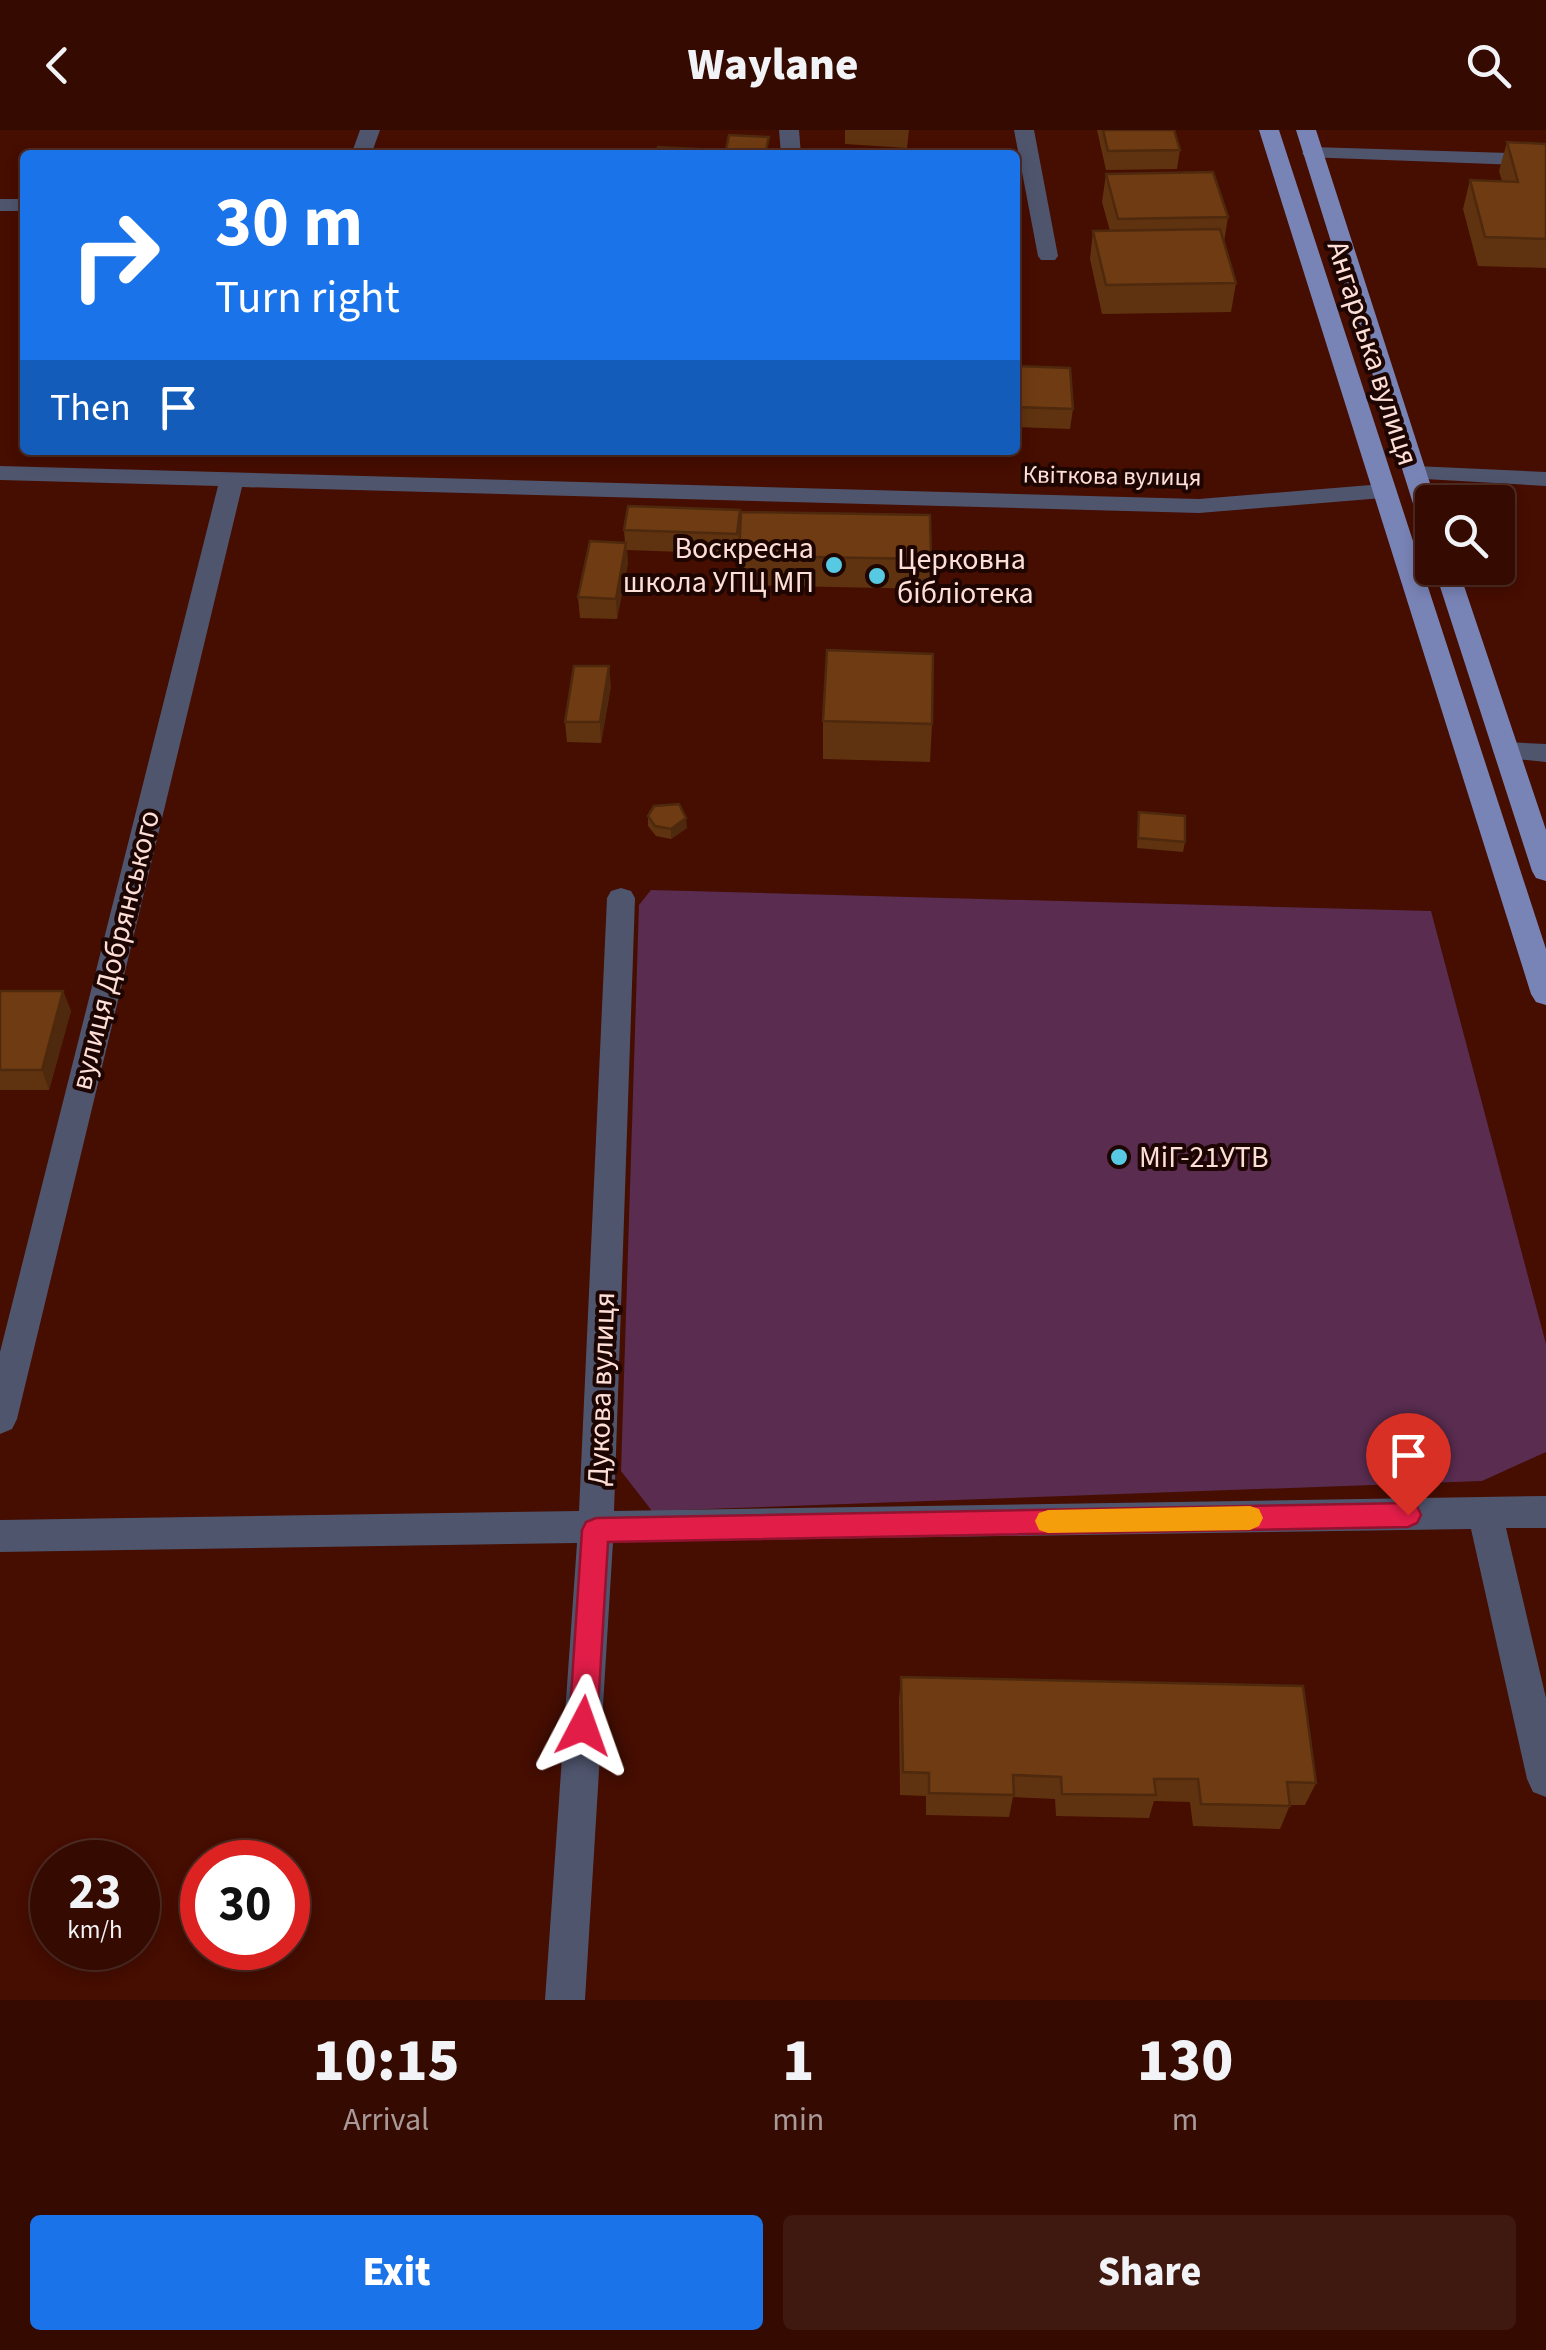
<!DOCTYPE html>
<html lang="en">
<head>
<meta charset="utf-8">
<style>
	:root { --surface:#340a01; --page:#3f1810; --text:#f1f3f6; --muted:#a99a99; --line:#4e2b23; --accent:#1a73e8 }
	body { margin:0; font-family:"Source Sans 3",sans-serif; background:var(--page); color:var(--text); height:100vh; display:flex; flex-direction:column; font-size:38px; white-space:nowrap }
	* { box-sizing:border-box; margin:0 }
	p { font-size:32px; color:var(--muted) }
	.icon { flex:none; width:55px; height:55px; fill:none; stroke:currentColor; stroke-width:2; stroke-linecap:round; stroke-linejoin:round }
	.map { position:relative; height:1870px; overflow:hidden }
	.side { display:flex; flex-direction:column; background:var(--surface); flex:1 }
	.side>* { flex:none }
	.top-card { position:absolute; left:20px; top:20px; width:1000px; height:305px; border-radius:10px; box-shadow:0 5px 15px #0003,0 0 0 2px var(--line); background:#1a73e8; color:#fff; overflow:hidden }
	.tools { position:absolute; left:1415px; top:355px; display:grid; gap:20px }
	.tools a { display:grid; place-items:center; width:100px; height:100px; border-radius:10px; background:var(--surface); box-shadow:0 5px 15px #0003,0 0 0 2px var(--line); font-size:50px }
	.speed { position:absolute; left:30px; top:1710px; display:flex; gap:20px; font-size:50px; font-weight:700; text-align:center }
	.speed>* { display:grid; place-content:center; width:130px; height:130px; border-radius:50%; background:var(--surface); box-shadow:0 5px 15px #0003,0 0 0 2px var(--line); line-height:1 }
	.speed small { font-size:25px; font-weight:400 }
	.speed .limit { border:15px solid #d22; background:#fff; color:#111 }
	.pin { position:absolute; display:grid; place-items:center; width:85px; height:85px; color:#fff; margin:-102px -42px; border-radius:50% 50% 50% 0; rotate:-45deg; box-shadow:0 0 10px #0007 }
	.pin .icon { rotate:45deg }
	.me { position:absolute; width:110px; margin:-55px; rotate:4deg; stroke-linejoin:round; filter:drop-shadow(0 0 8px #0008) }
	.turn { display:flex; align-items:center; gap:35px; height:210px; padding:0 30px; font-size:45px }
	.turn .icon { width:130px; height:130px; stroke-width:2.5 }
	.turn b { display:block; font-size:70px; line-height:85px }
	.then { display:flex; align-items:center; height:95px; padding:0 30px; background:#0003; gap:20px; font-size:38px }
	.eta { display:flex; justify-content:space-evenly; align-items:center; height:170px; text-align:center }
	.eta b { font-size:60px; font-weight:800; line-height:70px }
	.primary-button { display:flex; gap:20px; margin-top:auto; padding:20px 30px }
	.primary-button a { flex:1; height:115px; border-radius:10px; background:var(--accent); color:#fff; font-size:40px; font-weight:800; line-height:115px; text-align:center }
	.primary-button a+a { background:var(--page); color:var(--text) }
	header { display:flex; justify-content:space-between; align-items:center; height:130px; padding:0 30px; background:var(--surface); font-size:45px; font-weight:800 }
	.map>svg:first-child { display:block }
	.green { fill:#592c50 }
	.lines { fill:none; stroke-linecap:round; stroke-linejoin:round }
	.minor { fill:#4f556d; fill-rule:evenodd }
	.major { fill:#7984b6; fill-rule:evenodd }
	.wall { fill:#5f330f }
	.shaded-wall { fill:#4e290d }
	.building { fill:#6f3b12; stroke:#4e290d; stroke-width:2.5 }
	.route { fill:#e11d48; stroke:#92132f; stroke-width:2.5 }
	.slow { fill:#f59e0b }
	.poi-dot { fill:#57c9e2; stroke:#1d0502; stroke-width:4 }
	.labels { text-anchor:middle; stroke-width:8; stroke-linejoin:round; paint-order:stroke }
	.far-street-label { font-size:25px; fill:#fddfd7; stroke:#1d0502 }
	.street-label { font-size:30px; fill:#fddfd7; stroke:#1d0502 }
	.poi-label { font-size:30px; fill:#fddfd7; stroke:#1d0502; text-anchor:start }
</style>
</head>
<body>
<header><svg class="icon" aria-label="back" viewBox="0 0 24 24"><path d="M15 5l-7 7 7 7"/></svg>Waylane<svg class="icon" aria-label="search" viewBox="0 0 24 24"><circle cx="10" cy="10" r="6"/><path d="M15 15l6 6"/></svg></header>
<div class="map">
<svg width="1546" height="1870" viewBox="0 0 1546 1870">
	<rect width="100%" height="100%" fill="#460d01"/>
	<!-- green -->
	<path class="green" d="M651,760L1431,781L1546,1214V1322L1482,1351L652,1381L621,1341L639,775Z"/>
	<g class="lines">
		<!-- minor -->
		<path class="minor" d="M360,0H380L371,25H351Z
			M779,0H799L801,25H781Z
			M1014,0H1034L1058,126L1055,130H1041L1038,126Z
			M1312,17L1546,24V36L1305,27L1302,23Z
			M0,69H25V81H0Z
			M0,336L1199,369L1383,354L1395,361L1383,368L1199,383L242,357L17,1289L12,1299L0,1304V1222L218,356L0,350Z
			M1415,336L1546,342V356L1407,348L1403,343Z
			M1506,612L1546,614V632L1497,627L1493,621L1497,615Z
			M621,758L631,761L635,768L614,1381L1546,1366V1398H1506L1546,1568V1667L1533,1662L1527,1649L1471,1399L613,1412L585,1870H545L577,1413L0,1422V1390L579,1381L607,768L611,761Z"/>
		<!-- major -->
		<path class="major" d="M1259,0H1279L1546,819V875L1536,872L1531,864Z
			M1296,0H1316L1436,372H1432V403L1420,396Z
			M1434,438H1458L1546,700V751L1536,748L1532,741Z"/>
	</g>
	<!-- wall -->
	<path class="wall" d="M845,0H909L907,18L845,14Z
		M1097,0H1174L1180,20L1177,39L1106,40Z
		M1507,12L1546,14V138L1478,136L1463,79L1470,50L1502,51L1499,41Z
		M1106,44L1228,87L1224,112L1236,153L1231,182L1102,184L1090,129L1093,101H1110L1102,72Z
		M1015,236L1073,279L1070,299L1015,297Z
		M741,390L931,429L929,459L739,455V411L738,424L627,420L628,433L617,489L580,488L578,467L625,413L624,400Z
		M611,556L601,613L567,612L565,592Z
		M823,591L932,594L930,632L823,629Z
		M1139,682L1185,712L1183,722L1137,718Z
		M648,686L687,698L671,709L656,706L648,696Z
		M0,861H63L71,881L49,960H0Z
		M901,1547L1316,1653L1305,1675H1290L1280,1699L1193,1696L1190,1672L1154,1671L1149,1688L1056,1686L1055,1669L1013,1667L1009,1687L926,1685V1666L900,1665L899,1570Z"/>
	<!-- shaded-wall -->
	<path class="shaded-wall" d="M626,413L628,433L617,489L616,469Z
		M609,536L611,556L601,613L600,592Z
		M686,688L687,698L671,709V699Z
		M63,861L71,881L49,960L42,940Z"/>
	<!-- building -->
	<path class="building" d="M1103,0H1174L1180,20L1108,21Z
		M729,5L769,7L765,25H725Z
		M1507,12L1546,14V109L1485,107L1470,50L1518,52Z
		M658,17L716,20L714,25H656Z
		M1213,42L1228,87L1118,89L1106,44Z
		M1220,99L1236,153L1106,155L1093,101Z
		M1015,236L1070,238L1073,279L1015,277Z
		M628,376L740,380L737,404L624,400Z
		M741,382L930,385L931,429L739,426Z
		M590,411L626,413L616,469L578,467Z
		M827,520L933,524L932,594L823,591Z
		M574,536H609L600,592H565Z
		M679,674L686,688L671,699L655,696L648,686L654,676Z
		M1139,682L1185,686V712L1138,708Z
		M0,861H63L42,940H0Z
		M901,1547L1303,1556L1316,1653L1287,1652L1290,1676L1201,1674L1198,1649H1154L1156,1665L1062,1664L1061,1647L1013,1645L1014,1665L929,1663V1643L903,1642Z"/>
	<!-- route -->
	<path class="route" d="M1408,1373L1417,1376L1421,1385L1417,1393L1408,1397L608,1412L597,1596L593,1605L583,1609L573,1605L569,1596L582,1400L586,1392L596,1388Z"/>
	<!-- slow -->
	<path class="slow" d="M1250,1376L1259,1379L1263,1388L1259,1396L1250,1400L1048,1403L1039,1400L1035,1391L1039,1383L1048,1380Z"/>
	<!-- markers -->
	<g class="poi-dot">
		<circle cx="834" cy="435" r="10"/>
		<circle cx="877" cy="446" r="10"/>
		<circle cx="1119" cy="1027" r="10"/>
	</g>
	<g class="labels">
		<!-- far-street labels -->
		<g class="far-street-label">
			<text transform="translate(1112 345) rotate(1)" y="9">Квіткова вулиця</text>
		</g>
		<!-- street labels -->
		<g class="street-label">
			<text transform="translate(1373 223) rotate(72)" y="10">Ангарська вулиця</text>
			<text transform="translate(115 820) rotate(-76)" y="10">вулиця Добрянського</text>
			<text transform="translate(601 1259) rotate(-88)" y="10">Дукова вулиця</text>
		</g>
		<!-- poi labels -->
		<g class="poi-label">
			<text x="814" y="428" text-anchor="end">Воскресна<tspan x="814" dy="34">школа УПЦ МП</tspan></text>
			<text x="897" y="439">Церковна<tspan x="897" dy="34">бібліотека</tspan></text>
			<text x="1139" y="1037">МіГ-21УТВ</text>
		</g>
	</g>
</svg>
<div class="tools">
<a><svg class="icon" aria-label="search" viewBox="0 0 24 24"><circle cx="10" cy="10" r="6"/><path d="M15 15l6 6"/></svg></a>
</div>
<div class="speed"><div>23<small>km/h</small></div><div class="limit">30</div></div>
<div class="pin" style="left:1408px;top:1385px;background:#d93025"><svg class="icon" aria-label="arrive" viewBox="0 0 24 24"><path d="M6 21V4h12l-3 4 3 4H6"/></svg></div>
<svg class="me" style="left:583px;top:1596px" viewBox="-20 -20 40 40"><path d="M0-17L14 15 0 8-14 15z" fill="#e11d48" stroke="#fff" stroke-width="4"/></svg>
<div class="top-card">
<div class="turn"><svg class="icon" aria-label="right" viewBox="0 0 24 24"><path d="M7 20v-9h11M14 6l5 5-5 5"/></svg><div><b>30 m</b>Turn right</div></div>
<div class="then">Then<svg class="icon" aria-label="arrive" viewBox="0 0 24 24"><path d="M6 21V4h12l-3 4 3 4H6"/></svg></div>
</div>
</div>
<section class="side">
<div class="eta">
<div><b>10:15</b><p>Arrival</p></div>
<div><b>1</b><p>min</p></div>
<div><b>130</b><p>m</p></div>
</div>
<div class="primary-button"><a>Exit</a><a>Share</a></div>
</section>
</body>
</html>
